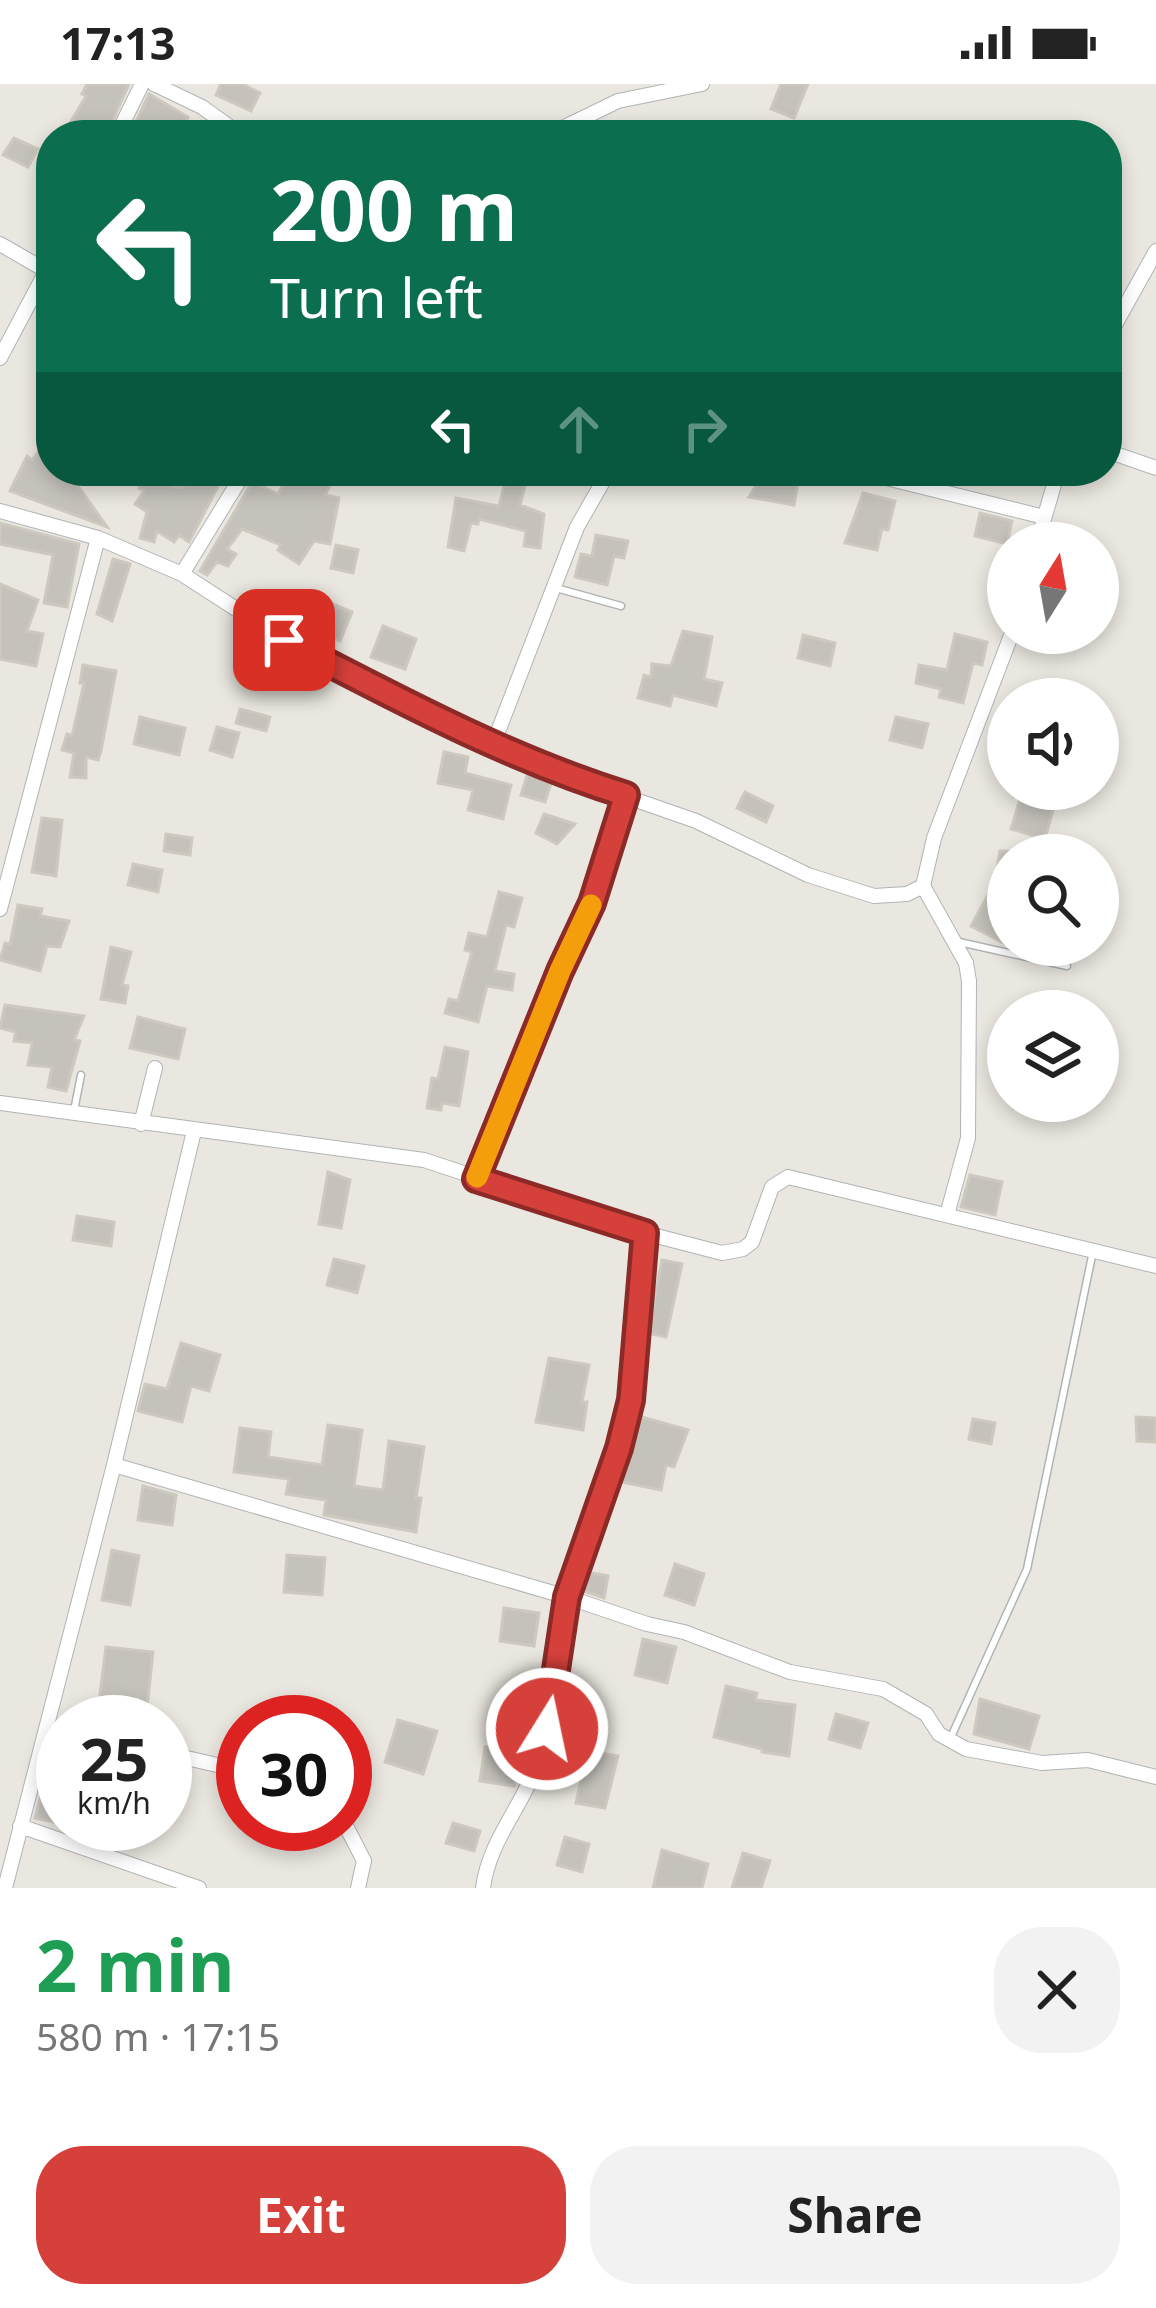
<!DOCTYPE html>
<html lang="en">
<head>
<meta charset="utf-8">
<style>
	:root { --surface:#fff; --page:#f2f2f2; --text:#222; --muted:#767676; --accent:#d6403a }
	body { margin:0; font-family:"Noto Sans",sans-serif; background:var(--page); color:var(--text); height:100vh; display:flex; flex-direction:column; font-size:45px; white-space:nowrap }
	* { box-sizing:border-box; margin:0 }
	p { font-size:39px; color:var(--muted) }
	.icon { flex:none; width:66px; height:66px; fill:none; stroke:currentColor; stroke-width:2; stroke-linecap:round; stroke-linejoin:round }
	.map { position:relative; height:1804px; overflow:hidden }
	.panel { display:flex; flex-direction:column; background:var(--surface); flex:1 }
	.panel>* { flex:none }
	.banner { position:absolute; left:36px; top:36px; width:1086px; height:366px; border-radius:48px; box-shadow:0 6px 18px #0003; background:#0b6e4f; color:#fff; overflow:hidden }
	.needle { width:78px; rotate:11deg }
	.controls { position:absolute; left:987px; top:438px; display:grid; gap:24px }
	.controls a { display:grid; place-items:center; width:132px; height:132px; border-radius:50%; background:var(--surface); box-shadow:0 6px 18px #0003; font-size:60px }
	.speed { position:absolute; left:36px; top:1611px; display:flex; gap:24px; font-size:60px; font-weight:700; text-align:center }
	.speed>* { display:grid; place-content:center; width:156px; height:156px; border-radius:50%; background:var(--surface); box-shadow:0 6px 18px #0003; line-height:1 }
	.speed small { font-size:30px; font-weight:400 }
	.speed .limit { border:18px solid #d22; background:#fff; color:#111 }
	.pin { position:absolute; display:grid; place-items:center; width:102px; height:102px; color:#fff; margin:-51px; border-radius:24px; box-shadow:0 6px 18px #0006 }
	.me { position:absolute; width:132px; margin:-66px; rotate:10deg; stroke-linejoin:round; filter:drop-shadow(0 0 9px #0008) }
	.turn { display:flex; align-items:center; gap:42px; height:252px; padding:0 36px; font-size:54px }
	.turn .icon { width:156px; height:156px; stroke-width:2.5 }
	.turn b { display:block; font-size:84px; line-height:102px }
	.lanes { display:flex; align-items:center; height:114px; padding:0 36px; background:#0003; justify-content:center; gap:60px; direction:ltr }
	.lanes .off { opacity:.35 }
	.round { display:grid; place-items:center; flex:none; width:126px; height:126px; border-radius:48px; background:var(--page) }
	.headline { display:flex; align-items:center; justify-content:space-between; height:204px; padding:0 36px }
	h1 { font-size:72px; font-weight:700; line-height:90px; color:#1e9e55 }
	.button { display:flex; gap:24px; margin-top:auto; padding:24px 36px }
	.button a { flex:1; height:138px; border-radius:48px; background:var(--accent); color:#fff; font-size:48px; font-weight:700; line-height:138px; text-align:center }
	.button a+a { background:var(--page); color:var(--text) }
	.status { display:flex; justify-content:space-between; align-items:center; height:84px; padding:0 60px; background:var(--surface); direction:ltr }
	.status svg { height:33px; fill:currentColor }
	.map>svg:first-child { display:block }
	.building { fill:#c5c2bc; stroke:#cec9bf; stroke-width:3 }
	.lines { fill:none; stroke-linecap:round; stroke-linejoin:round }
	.lane-casing { stroke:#b0b3b6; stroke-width:9 }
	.street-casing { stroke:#b0b3b6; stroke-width:16 }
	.lane { stroke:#fff; stroke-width:6 }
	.street { stroke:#fff; stroke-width:14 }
	.route-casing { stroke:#8b2a26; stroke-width:30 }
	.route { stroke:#d6403a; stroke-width:21 }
	.slow { stroke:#f59e0b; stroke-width:21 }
</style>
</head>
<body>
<div class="status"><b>17:13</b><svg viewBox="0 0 49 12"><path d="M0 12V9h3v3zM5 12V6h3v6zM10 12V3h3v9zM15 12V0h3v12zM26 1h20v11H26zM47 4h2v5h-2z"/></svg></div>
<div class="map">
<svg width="1156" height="1804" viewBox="0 0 1156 1804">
	<rect width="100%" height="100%" fill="#eae7e0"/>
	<!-- building -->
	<path class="building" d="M87,0H129L106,51H63L86,12L82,10Z
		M221,0H242L260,9L251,27L216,11Z
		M781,0H808L794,34L771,25Z
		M149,10L188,33L180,51H130Z
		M14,54L38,65L28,83L3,71Z
		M51,352V387H83L76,399L107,443L10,407L27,372L32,376Z
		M192,387H226L189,458L179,451L174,458L157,447L154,458L140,454L147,428L135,420L144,407L139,404L149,388L173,403L183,404Z
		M291,387H337L325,411L339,414L330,460L314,457L299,480L278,466L281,461L242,445L227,465L236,470L228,482L217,478L207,491L200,487L252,398L278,410Z
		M508,387H529L520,421L544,430L540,464L524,462L526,447L479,435L478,440L471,439L464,467L448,463L456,414L499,422Z
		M765,387H800L794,421L749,413Z
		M863,409L895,417L888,446L882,445L877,466L845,459Z
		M980,429L1012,437L1007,460L975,452Z
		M0,439L79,460L67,523L44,519L53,471L0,460Z
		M596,451L628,457L624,474L614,472L607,501L575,493L581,470L592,472Z
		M336,461L358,466L353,489L331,484Z
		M113,475L130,480L112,537L97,530Z
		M0,500L38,516L27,547L43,550L36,582L0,575Z
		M323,516L352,528L340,557L311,545Z
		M383,542L416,555L405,585L371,573Z
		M683,547L712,553L704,595L722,599L716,622L673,611L670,622L638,614L644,591L651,593L652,580L671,582Z
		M955,550L987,558L982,581L973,579L963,619L939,613L941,605L916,599L919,581L947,586Z
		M803,551L835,559L830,582L798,574Z
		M83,581L116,587L101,667L98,676L86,673V694L70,693L74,669L62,666L67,650L72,652L84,599H80Z
		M240,625L270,633L266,647L236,639Z
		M140,633L185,644L179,671L134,660Z
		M896,633L928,640L922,664L890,656Z
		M217,643L239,649L232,673L210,666Z
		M444,668L468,673L465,689L511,701L503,735L468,726L473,706L438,699Z
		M529,685L552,696L545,718L521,711Z
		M745,708L773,722L766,738L737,724Z
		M1021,712L1054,722L1045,755L1011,745Z
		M544,730L575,740L557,760L536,749Z
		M42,734L62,736L56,792L32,788Z
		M166,750L192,754L190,771L164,767Z
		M1000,767H1008V861L971,842L995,798Z
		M133,780L162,786L158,808L128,801Z
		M499,808L522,814L514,843L506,841L495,887L514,890L512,906L487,902L478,938L445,929L449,915L458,917L472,868L465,866L469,849L487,853Z
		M18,821L42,825L40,832L69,837L60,863L47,862L40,887L0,876L5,859L10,860Z
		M111,863L131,868L122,901L128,902L125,919L101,915Z
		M5,921L84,932L74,956L80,957L66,1007L48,1003L52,983L28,981L32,959L14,957L16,948L0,944Z
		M138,933L185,945L178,975L130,964Z
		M445,963L468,968L459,1022L442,1019L441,1026L427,1024L432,994L438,995Z
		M328,1088L350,1096L341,1144L319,1140Z
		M970,1091L1002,1098L995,1131L961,1123Z
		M77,1132L114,1138L111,1162L73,1156Z
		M334,1175L364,1182L357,1209L327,1201Z
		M662,1176L682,1180L666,1253L648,1249Z
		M181,1259L220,1271L209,1307L191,1302L182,1338L138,1327L145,1300L167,1305Z
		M549,1274L589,1281L582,1318H587L583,1346L536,1338Z
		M642,1333L688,1346L674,1383L666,1381L661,1406L616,1397Z
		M1136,1333L1156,1334V1358L1137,1357Z
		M973,1335L995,1339L991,1360L969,1355Z
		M328,1341L362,1346L354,1402L383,1406L389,1357L424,1363L416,1414H421L416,1448L324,1431L326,1416L286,1410L289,1395L234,1388L240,1344L271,1348L268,1373L322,1381Z
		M143,1402L176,1411L172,1441L138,1436Z
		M112,1466L139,1472L130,1521L102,1516Z
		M287,1471L325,1474L322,1511L284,1508Z
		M675,1480L704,1490L694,1521L665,1511Z
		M587,1488L608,1492L604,1514L581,1506Z
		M504,1524L539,1529L534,1562L500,1557Z
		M643,1555L676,1563L667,1599L635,1591Z
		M106,1563L153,1568L147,1624L99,1618Z
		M726,1602L757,1609L755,1616L795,1621L789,1672L762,1668V1665L714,1653Z
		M980,1615L1039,1632L1029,1665L974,1650Z
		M836,1630L868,1639L860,1664L829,1655Z
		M398,1636L437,1647L423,1690L385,1678Z
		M485,1663L519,1668L514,1702L480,1697Z
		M587,1667L618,1672L605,1724L576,1719Z
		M345,1676L359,1678L353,1721L345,1720Z
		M44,1699L63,1704V1740L35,1734Z
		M453,1739L480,1747L474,1767L446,1759Z
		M565,1753L589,1760L582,1788L557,1781Z
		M662,1766L708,1780L702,1804H653Z
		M743,1769L770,1777L761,1804H732Z"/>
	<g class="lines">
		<!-- lane casing -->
		<g class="lane-casing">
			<path id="lane" d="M556,504L621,522
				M959,858L1067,882
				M74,1027L81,991
				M477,1092L560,887L592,819L625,714
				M951,1653L1027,1485L1093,1167"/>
		</g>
		<!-- street casing -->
		<g class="street-casing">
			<path id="street" d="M154,0L202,23L241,51
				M117,51L142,0
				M548,51L618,17L702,0
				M0,160L45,186
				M1107,255L1156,167
				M0,274L51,178
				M1107,367L1156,384
				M858,387L1044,433
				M0,427L98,454L182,490L284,556L396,614L590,700L696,737L808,791L874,812L907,810L923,802L934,754L1012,549
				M1037,459L1058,387
				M182,490L245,387
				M494,658L577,443L609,387
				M923,802L966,879L969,897L968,1054L947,1131
				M0,825L98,454
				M0,1019L424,1076L645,1149L722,1169L743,1165L752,1158L772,1103L788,1093L1156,1182
				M141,1040L155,984
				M645,1149L631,1316L567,1513L647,1540L684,1548L790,1588L883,1605L926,1630L939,1650L966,1665L1042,1679L1088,1676L1156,1693
				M114,1381L567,1513C560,1567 556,1625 538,1678C523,1722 489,1756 483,1804
				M165,1669L243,1687
				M345,1740L364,1777L358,1804
				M20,1742L199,1804
				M5,1804L114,1381L194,1047"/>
		</g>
		<!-- lane -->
		<use href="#lane" class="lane"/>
		<!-- street -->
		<use href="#street" class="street"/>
	</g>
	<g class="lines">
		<!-- route casing -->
		<g class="route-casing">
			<path id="route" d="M284,556C394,613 507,674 626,711L592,819L560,887L476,1095L645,1149L631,1316L619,1364L567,1513L547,1645"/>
		</g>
		<!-- route -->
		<use href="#route" class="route"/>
		<!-- slow -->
		<path class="slow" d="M477,1093L560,887L591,821"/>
	</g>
</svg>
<div class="controls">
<a><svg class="needle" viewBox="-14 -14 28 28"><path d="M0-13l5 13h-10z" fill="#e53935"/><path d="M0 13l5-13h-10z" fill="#767676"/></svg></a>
<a><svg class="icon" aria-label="sound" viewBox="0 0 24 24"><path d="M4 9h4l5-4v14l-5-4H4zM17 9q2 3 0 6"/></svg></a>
<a><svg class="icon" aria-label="search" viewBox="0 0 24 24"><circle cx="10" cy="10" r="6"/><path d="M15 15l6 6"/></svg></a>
<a><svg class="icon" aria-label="layers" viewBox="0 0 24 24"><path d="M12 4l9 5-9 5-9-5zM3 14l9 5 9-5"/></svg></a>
</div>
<div class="speed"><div>25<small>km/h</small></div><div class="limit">30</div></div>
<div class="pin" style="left:284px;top:556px;background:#d93025"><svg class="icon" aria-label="arrive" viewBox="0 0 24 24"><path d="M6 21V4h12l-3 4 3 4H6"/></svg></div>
<svg class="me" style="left:547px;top:1645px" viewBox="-20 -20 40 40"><circle r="17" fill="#d6403a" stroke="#fff" stroke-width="3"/><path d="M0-11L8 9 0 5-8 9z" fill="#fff"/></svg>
<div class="banner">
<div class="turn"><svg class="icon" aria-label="left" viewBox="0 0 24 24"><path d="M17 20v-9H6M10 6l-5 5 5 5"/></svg><div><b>200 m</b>Turn left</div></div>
<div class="lanes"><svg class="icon" aria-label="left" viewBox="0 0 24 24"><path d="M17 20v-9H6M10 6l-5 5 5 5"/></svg><svg class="icon off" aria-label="ahead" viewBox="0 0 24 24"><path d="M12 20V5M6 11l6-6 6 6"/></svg><svg class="icon off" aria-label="right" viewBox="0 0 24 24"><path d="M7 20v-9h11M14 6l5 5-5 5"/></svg></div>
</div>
</div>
<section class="panel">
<div class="headline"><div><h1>2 min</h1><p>580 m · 17:15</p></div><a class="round"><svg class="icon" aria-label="close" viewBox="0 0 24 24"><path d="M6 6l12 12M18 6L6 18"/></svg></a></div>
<div class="button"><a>Exit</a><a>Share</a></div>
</section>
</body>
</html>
